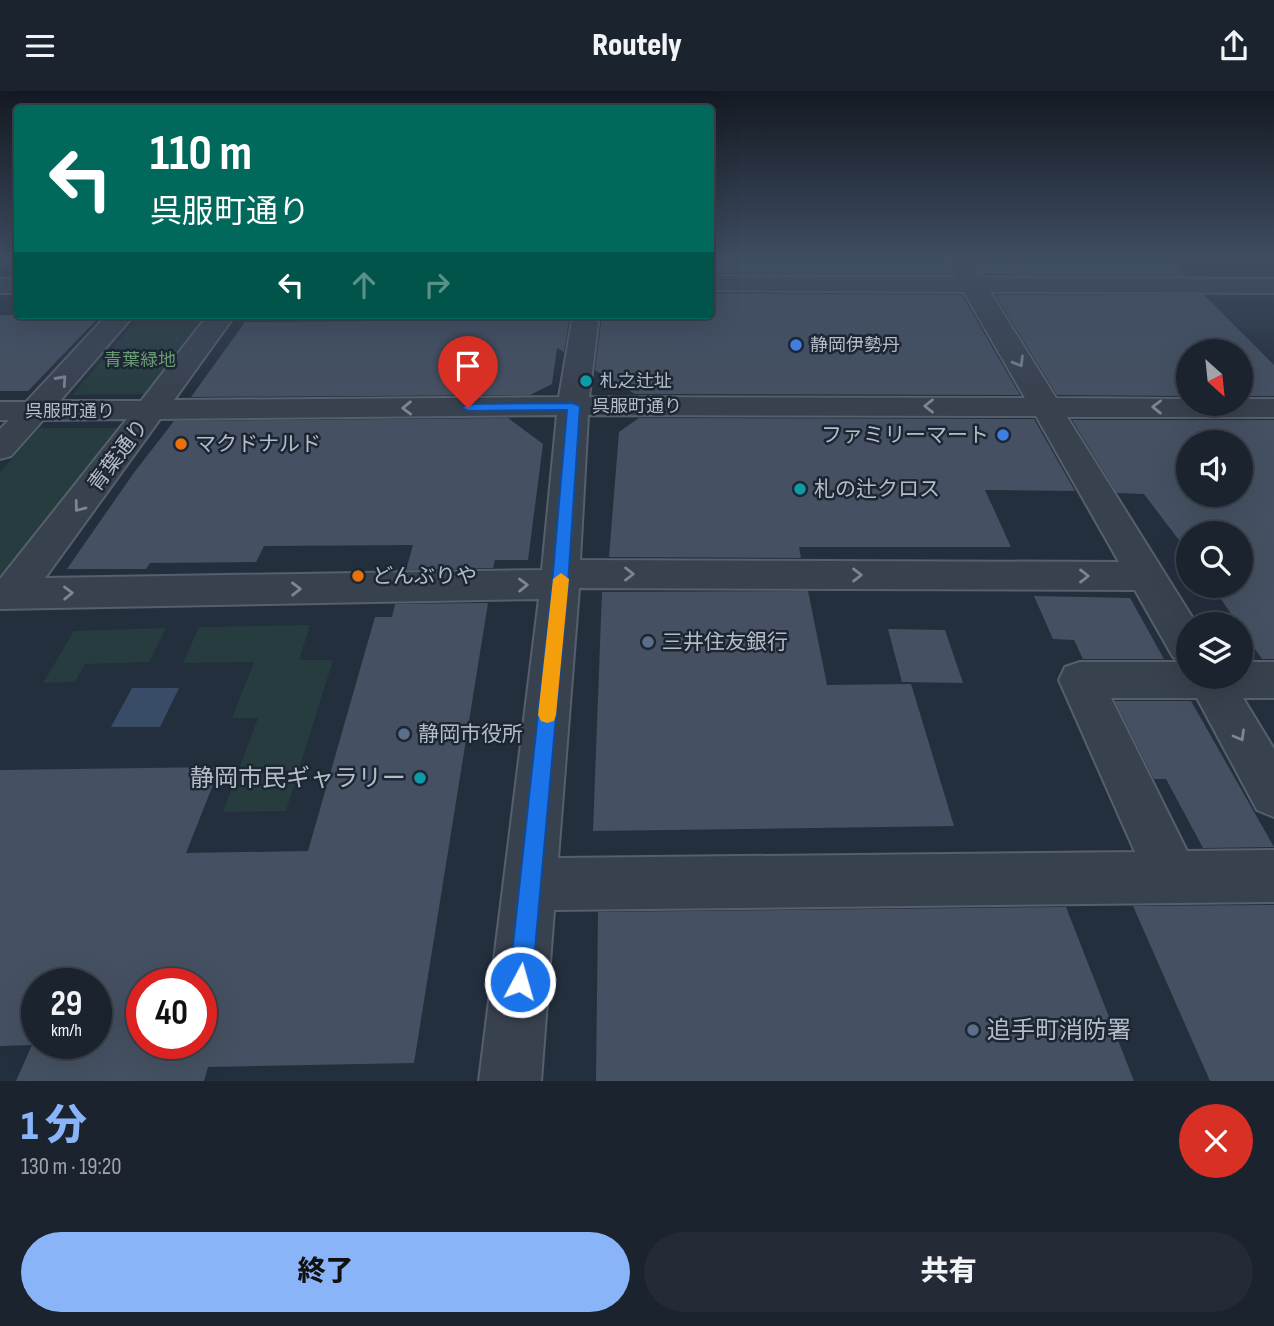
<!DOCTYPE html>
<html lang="ja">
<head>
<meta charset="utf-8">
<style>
	:root { --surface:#1b232e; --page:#242b36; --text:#f1f3f6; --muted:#a0a4aa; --line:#39404a; --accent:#8ab4f8 }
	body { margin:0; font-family:"Sofia Sans Condensed","Noto Sans JP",sans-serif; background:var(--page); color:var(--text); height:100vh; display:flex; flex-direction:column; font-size:26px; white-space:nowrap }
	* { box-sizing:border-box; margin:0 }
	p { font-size:23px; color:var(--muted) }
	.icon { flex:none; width:38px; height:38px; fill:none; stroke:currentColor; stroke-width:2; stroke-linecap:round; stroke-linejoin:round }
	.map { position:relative; height:990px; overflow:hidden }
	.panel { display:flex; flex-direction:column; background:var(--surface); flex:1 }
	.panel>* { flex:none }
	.top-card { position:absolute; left:14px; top:14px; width:700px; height:214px; border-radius:7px; box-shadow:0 7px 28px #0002,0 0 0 2px var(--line); background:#00695c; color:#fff; overflow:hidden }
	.needle { width:46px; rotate:153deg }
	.controls { position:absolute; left:1176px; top:248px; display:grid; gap:14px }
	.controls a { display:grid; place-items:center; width:77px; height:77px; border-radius:50%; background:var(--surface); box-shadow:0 7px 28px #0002,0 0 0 2px var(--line); font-size:35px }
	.speed { position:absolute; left:21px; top:877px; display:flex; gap:14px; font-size:35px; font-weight:700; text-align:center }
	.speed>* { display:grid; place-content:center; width:91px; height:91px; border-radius:50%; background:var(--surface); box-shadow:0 7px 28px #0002,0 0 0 2px var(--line); line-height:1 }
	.speed small { font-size:18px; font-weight:400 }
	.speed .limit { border:10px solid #d22; background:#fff; color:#111 }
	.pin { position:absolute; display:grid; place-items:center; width:60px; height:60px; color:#fff; margin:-72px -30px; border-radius:50% 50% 50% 0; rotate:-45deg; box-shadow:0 0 7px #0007 }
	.pin .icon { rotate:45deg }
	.me { position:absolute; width:77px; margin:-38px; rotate:6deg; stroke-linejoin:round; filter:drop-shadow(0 0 5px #0008) }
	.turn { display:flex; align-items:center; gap:24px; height:147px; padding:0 21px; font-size:32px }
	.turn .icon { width:91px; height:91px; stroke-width:2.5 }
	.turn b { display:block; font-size:49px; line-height:60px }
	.lanes { display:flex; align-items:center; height:66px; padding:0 21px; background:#0003; justify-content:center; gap:35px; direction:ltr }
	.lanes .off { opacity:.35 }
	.round { display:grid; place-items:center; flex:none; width:74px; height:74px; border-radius:37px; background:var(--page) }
	.summary { display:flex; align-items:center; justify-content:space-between; height:119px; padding:0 21px }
	h1 { font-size:42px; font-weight:800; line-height:52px; color:var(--accent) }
	.button { display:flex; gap:14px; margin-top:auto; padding:14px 21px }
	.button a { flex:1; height:80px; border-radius:42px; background:var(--accent); color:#111; font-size:28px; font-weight:800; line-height:80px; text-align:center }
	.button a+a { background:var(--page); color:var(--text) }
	header { display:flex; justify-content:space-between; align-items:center; height:91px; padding:0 21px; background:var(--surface); font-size:32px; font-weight:800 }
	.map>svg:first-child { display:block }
	.green { fill:#263c3f }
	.water { fill:#394c67 }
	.building { fill:#455162; fill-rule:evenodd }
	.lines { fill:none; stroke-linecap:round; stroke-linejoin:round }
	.minor-casing { stroke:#565f6c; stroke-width:4 }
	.minor { fill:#38414e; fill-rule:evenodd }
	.oneway { stroke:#7c8592 }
	.route { fill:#1a73e8; stroke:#114b97; stroke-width:2 }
	.slow { fill:#f59e0b }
	.shop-dot { fill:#3f7fe0; stroke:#1d2633; stroke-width:2.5 }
	.culture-dot { fill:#0f9aa8; stroke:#1d2633; stroke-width:2.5 }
	.food-dot { fill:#e8710a; stroke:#1d2633; stroke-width:2.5 }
	.service-dot { fill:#5c6f8a; stroke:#1d2633; stroke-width:2.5 }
	.labels { text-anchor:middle; stroke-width:5; stroke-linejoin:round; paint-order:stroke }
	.far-poi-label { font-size:18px; fill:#b4bcc9; stroke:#1d2633; text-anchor:start }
	.far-park-label { font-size:18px; fill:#6b9a76; stroke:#1d2633 }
	.far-street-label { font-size:18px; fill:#b4bcc9; stroke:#1d2633 }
	.poi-label { font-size:21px; fill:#b4bcc9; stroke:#1d2633; text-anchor:start }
	.street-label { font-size:21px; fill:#b4bcc9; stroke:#1d2633 }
	.near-poi-label { font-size:24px; fill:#b4bcc9; stroke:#1d2633; text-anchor:end }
</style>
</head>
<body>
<header><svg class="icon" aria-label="menu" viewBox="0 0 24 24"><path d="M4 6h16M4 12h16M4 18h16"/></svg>Routely<svg class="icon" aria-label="share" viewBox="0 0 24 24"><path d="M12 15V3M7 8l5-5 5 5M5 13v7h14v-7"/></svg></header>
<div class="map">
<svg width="1274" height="990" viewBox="0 0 1274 990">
	<rect width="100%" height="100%" fill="#242f3e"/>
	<!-- green -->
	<path class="green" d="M141,224H210L151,303L72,304Z
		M39,337H120L10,483H0V381Z
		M310,534L299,569H333L286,720L223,721L258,627H232L254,571L183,572L199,536Z
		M166,537L149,571L85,573L75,591L43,592L74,540Z"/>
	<!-- water -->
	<path class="water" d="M132,597H179L160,636H111Z"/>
	<!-- building -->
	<path class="building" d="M710,167H836L837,171L937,170L936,167H951L946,174L951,183L710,182Z
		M971,167H1015L1018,171H1106L1102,167H1167L1185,185L981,183Z
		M710,202L962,204L1020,304L635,303L595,279L602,224H710Z
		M995,204H1204L1274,274V305H1241V261H1188V305L1057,304Z
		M0,224H101L28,300H0Z
		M388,224H570L564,261L557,257L552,293L530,304L191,306L245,231L385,230Z
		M508,327L543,353L528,469H495L493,477L406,479L413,454L264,455L256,471L150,472L146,478H67L133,383L174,330Z
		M639,327L1034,328L1075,400L985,399L1011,456H799L801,467L609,466L619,341Z
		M1072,329H1274V568H1262L1212,495H1241V443H1188V461L1144,403L1117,402ZM1188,352H1241V404H1188Z
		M808,500L827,594L911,593L954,735L593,740L602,501Z
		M1034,505L1130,507L1164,568H1083L1074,549L1053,548Z
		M488,512L414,972L208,976L204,990H16L32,954L0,955V679L220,676L186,762L308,760L375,526H392L395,513ZM37,892H96V952H37ZM142,892H201V952H142Z
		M888,538L945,539L963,592L902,591Z
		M1115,610H1191L1274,756L1203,757L1166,688H1154Z
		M1274,814V990H1210L1133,815Z
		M1066,816L1134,990H596L598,821Z"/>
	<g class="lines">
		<!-- minor casing -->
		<g class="minor-casing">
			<path id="minor" d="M963,167L969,169L980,186L1274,188V202L990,201L1056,307L1188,308V313H1241V308H1274V326H1067L1197,534H1188V586H1241V571H1274V607H1243L1274,658V726L1257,719L1197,607H1111L1187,760L1274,759V811L554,819L541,990H479L539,508L0,518V488L127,328L43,329L11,365L0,368V338L9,329H0V311H26L107,224H134L60,310H141L208,224H235L174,309L559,306L573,224H599L589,306L1025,307L964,201L710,199V185L956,186L949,174L953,169ZM557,324L542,479L45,487L160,328ZM588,324L1036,325L1119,471L580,469ZM579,497L1135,499L1173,566L1188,571H1080L1065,576L1059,589L1135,761L558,767Z
				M0,188H18V202H0Z"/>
		</g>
		<!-- minor -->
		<use href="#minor" class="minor"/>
	</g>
	<!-- one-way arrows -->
	<defs><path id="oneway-chevron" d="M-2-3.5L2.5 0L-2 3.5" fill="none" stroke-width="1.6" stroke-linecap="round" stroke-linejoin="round" transform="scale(1.75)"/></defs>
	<g class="oneway">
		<use href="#oneway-chevron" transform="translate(1019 271) rotate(59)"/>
		<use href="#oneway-chevron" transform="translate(62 289) rotate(-48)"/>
		<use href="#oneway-chevron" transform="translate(929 315) rotate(180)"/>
		<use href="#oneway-chevron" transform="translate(1157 316) rotate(-179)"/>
		<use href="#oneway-chevron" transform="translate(407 317) rotate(179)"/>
		<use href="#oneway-chevron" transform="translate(79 416) rotate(127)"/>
		<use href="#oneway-chevron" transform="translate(629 483)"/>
		<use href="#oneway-chevron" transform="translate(857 484)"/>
		<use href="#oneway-chevron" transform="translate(1084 485)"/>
		<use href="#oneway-chevron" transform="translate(523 494) rotate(-1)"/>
		<use href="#oneway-chevron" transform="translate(296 498) rotate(-1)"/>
		<use href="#oneway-chevron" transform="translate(68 502) rotate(-1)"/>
		<use href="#oneway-chevron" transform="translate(1240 645) rotate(60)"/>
	</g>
	<!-- sky -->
	<linearGradient id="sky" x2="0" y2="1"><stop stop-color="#141a22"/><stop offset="0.55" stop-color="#3f4d63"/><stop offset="1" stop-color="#3f4d63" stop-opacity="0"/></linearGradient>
	<rect width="1274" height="306" fill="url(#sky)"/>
	<!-- route -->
	<path class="route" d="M573,312L580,315L568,493L532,891L529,900L520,903L512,900L509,891L552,493L567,319L468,320L462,317L468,313Z"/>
	<!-- slow -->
	<path class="slow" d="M561,482L569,488L556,624L554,630L547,632L541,630L538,624L553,488Z"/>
	<!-- markers -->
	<g class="shop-dot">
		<circle cx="796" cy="254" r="7"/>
		<circle cx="1003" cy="344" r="7"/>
	</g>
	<g class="culture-dot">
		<circle cx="586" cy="290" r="7"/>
		<circle cx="800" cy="398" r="7"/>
		<circle cx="420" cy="687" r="7"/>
	</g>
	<g class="food-dot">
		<circle cx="181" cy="353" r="7"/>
		<circle cx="358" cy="485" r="7"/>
	</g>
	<g class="service-dot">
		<circle cx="648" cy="551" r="7"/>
		<circle cx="404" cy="643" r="7"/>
		<circle cx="973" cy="939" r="7"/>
	</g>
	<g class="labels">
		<!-- far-poi labels -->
		<g class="far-poi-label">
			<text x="810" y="260">静岡伊勢丹</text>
			<text x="600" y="296">札之辻址</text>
		</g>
		<!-- far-park labels -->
		<g class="far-park-label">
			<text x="140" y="275">青葉緑地</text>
		</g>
		<!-- far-street labels -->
		<g class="far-street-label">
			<text x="637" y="321">呉服町通り</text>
			<text x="70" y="326">呉服町通り</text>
		</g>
		<!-- poi labels -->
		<g class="poi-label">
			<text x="989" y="351" text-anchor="end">ファミリーマート</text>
			<text x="195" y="360">マクドナルド</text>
			<text x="814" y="405">札の辻クロス</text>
			<text x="372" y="492">どんぶりや</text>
			<text x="662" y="558">三井住友銀行</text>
			<text x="418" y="650">静岡市役所</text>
		</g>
		<!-- street labels -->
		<g class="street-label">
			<text transform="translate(118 364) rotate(-53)" y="7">青葉通り</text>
		</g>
		<!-- near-poi labels -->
		<g class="near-poi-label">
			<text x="406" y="695">静岡市民ギャラリー</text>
			<text x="987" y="947" text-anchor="start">追手町消防署</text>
		</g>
	</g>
</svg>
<div class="controls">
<a><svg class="needle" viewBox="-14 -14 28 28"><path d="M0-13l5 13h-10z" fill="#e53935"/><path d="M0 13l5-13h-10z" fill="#a0a4aa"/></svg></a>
<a><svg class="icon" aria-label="sound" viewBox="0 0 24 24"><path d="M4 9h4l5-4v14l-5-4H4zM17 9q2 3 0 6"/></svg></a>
<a><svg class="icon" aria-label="search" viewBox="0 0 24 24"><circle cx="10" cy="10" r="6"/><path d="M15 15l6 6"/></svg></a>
<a><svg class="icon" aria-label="layers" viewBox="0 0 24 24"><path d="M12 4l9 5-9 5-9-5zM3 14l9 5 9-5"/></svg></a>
</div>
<div class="speed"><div>29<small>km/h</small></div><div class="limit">40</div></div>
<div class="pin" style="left:468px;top:317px;background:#d93025"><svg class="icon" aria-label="arrive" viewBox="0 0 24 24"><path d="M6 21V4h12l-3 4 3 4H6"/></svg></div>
<svg class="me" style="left:520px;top:891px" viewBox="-20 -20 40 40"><circle r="17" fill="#1a73e8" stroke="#fff" stroke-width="3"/><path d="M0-11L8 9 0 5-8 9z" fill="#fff"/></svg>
<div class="top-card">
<div class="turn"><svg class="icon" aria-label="left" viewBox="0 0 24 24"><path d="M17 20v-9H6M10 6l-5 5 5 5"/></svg><div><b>110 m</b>呉服町通り</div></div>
<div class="lanes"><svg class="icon" aria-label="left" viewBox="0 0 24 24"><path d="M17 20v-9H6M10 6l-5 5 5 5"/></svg><svg class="icon off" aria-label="ahead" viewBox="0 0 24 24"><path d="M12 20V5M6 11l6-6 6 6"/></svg><svg class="icon off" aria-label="right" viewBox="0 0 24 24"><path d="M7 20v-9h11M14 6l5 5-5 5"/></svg></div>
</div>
</div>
<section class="panel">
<div class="summary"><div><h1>1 分</h1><p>130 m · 19:20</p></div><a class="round" style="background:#d93025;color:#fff"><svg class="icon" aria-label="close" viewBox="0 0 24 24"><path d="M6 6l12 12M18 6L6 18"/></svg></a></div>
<div class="button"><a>終了</a><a>共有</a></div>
</section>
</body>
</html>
